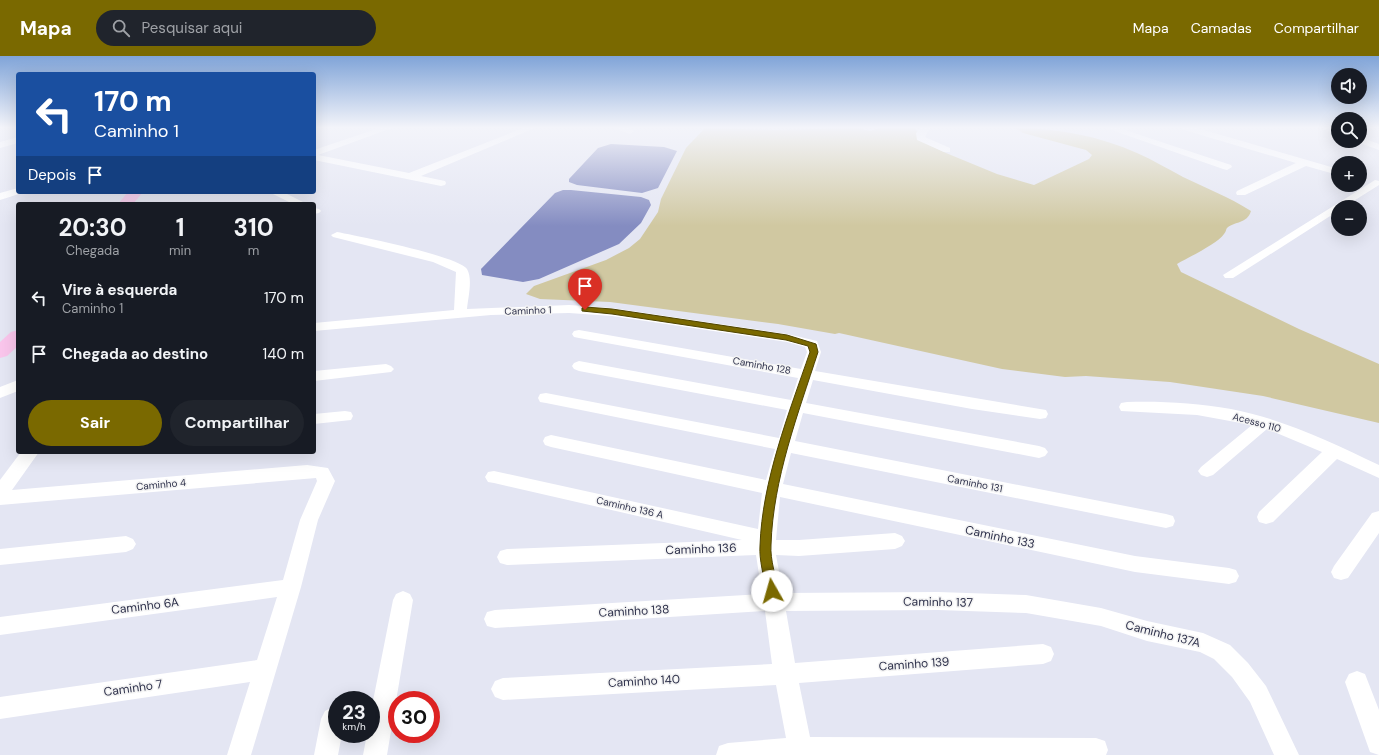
<!DOCTYPE html>
<html lang="pt">
<head>
<meta charset="utf-8">
<style>
	:root { --surface:#171b24; --page:#20242c; --text:#f1f3f6; --muted:#9ea1a6; --accent:#7a6900 }
	body { margin:0; font-family:"DM Sans",sans-serif; background:var(--page); color:var(--text); height:100vh; display:flex; flex-direction:column; font-size:15px; white-space:nowrap }
	* { box-sizing:border-box; margin:0 }
	p { font-size:13px; color:var(--muted) }
	.icon { flex:none; width:22px; height:22px; fill:none; stroke:currentColor; stroke-width:2; stroke-linecap:round; stroke-linejoin:round }
	.map { position:relative; flex:1; overflow:hidden }
	.details { position:absolute; left:16px; top:146px; width:300px; height:252px; display:flex; flex-direction:column; background:var(--surface); border-radius:4px; box-shadow:0 4px 16px #0002 }
	.details>* { flex:none }
	.hud { position:absolute; left:16px; top:16px; width:300px; height:122px; border-radius:4px; box-shadow:0 4px 16px #0002; background:#1a4fa0; color:#fff; overflow:hidden }
	.buttons { position:absolute; left:1331px; top:12px; display:grid; gap:8px }
	.buttons a { display:grid; place-items:center; width:36px; height:36px; border-radius:50%; background:var(--surface); box-shadow:0 4px 16px #0002; font-size:20px }
	.speed { position:absolute; left:328px; top:635px; display:flex; gap:8px; font-size:20px; font-weight:700; text-align:center }
	.speed>* { display:grid; place-content:center; width:52px; height:52px; border-radius:50%; background:var(--surface); box-shadow:0 4px 16px #0002; line-height:1 }
	.speed small { font-size:10px; font-weight:400 }
	.speed .limit { border:6px solid #d22; background:#fff; color:#111 }
	.pin { position:absolute; display:grid; place-items:center; width:34px; height:34px; color:#fff; margin:-41px -17px; border-radius:50% 50% 50% 0; rotate:-45deg; box-shadow:0 0 4px #0007 }
	.pin .icon { rotate:45deg }
	.me { position:absolute; width:44px; margin:-22px; rotate:353deg; stroke-linejoin:round; filter:drop-shadow(0 0 3px #0008) }
	.turn { display:flex; align-items:center; gap:14px; height:84px; padding:0 12px; font-size:18px }
	.turn .icon { width:52px; height:52px; stroke-width:2.5 }
	.turn b { display:block; font-size:28px; line-height:34px }
	.then { display:flex; align-items:center; height:38px; padding:0 12px; background:#0003; gap:8px; font-size:15px }
	.eta { display:flex; justify-content:space-evenly; align-items:center; height:68px; text-align:center }
	.eta b { font-size:24px; font-weight:700; line-height:28px }
	.action { display:flex; gap:8px; margin-top:auto; padding:8px 12px }
	.action a { flex:1; height:46px; border-radius:24px; background:var(--accent); color:#fff; font-size:16px; font-weight:700; line-height:46px; text-align:center }
	.action a+a { background:var(--page); color:var(--text) }
	ul { padding:0; list-style:none }
	li { display:flex; align-items:center; gap:12px; height:56px; padding:0 12px }
	li div { flex:1 }
	li b { display:block; font-size:15px }
	li em { font-style:normal }
	header { display:flex; align-items:center; gap:24px; box-sizing:border-box; height:56px; padding:0 20px; background:var(--accent); color:#fff }
	header strong { font-size:19px }
	nav { display:flex; gap:22px; margin-inline-start:auto; font-size:14px }
	.search { width:280px; height:36px; background:var(--page); display:flex; align-items:center; gap:10px; box-sizing:border-box; padding:0 14px; border-radius:22px; color:var(--muted); font-size:15px }
	.map>svg:first-child { display:block }
	.green { fill:#d0c8a1 }
	.water { fill:#848cc1 }
	.lines { fill:none; stroke-linecap:round; stroke-linejoin:round }
	.minor { fill:#fff; fill-rule:evenodd }
	.major { fill:#f9c5eb; fill-rule:evenodd }
	.route { fill:#7a6900; stroke:#4f4400 }
	.labels { text-anchor:middle; stroke-width:3; stroke-linejoin:round; paint-order:stroke }
	.street-label { font-size:10px; fill:#2e314b; stroke:#f4f4f4 }
	.near-street-label { font-size:12px; fill:#2e314b; stroke:#f4f4f4 }
</style>
</head>
<body>
<header>
<strong>Mapa</strong>
<div class="search"><svg class="icon" aria-label="search" viewBox="0 0 24 24"><circle cx="10" cy="10" r="6"/><path d="M15 15l6 6"/></svg>Pesquisar aqui</div>
<nav><a>Mapa</a><a>Camadas</a><a>Compartilhar</a></nav>
</header>
<div class="map">
<svg width="1379" height="699" viewBox="0 0 1379 699">
	<rect width="100%" height="100%" fill="#e4e6f3"/>
	<!-- green -->
	<path class="green" d="M705,72L776,74L858,72L870,75L880,72H914L929,89L946,97L997,118L1034,129L1089,103L1092,99L1086,94L1023,77L1016,72C1057,72 1099,80 1137,97C1153,104 1168,113 1183,121C1206,132 1229,141 1251,155C1247,168 1235,165 1227,172C1226,173 1226,176 1224,178C1217,188 1189,201 1177,208L1181,216L1299,273L1379,308V367L1263,340L1170,326L1086,320L1065,321L1002,313L839,277L835,278L778,268L610,246L540,243L526,238L534,230L606,204L629,192L640,183L658,156L661,143L686,92Z"/>
	<!-- water -->
	<path class="water" d="M611,88L664,91L677,95L658,132L642,137L577,129L569,126V123L598,92Z
		M563,134H571L641,141L649,144L651,149L641,167L619,188L539,223L523,226L482,219L481,213L555,137Z"/>
	<g class="lines">
		<!-- minor -->
		<path class="minor" d="M379,72H392L318,99L409,117L523,72H535L421,120L445,125L446,127L445,129L441,130L314,104V94Z
			M614,72H629L634,75L630,78Z
			M921,72H930L925,81L950,92V96H944L917,84L916,77Z
			M1106,72H1119L1231,109L1232,111L1227,114L1223,113Z
			M1183,72H1197L1338,113V119L1306,110L1245,139H1237L1236,137L1237,135L1296,107L1184,74Z
			M1323,72L1338,73V79L1324,74Z
			M18,81V87L0,92V86Z
			M1360,81L1379,88V94L1357,86L1360,85Z
			M1375,124L1379,125V129L1344,151H1338V155L1233,222H1225L1223,219Z
			M18,132V136H23L22,137L0,144V137Z
			M269,136H283L307,148H293Z
			M314,152L319,153L321,155L319,157L314,158Z
			M337,176C358,180 458,200 467,213C473,223 468,242 467,253L569,249L612,252L787,278L817,285L821,296L815,315L1046,354L1048,358L1046,362L1040,363L972,353L813,324L806,347L1039,390L1045,392L1048,396L1045,400L1039,402L803,357L795,385L1166,458L1173,460L1175,465L1173,470L1166,472L791,397L783,428L1135,500L1229,512L1236,514L1239,520L1236,526L1229,528L1135,516L780,441L776,484H799L895,477L902,480L905,485L902,490L895,493L799,500L776,499L783,537L938,536L1026,539L1101,552L1147,565L1203,577L1230,589L1248,607L1266,630L1299,699H1274L1250,646L1232,621L1214,603L1200,596L1147,585L1101,570L1026,557L938,554L786,555L795,607L1043,588L1051,591L1054,598L1051,605L1043,608L799,627L810,681L1096,682L1105,685L1108,694L1106,699H716L719,690L728,687L786,682L776,629L503,644L495,641L491,633L495,625L503,622L772,608L765,555L495,572L487,570L484,563L487,556L495,554L762,538L756,499L507,509L500,507L497,501L500,495L507,493L742,484L494,427L488,426L485,421L488,416L494,415L758,473L762,437L551,391L545,389L543,385L545,381L551,379L766,424L775,393L546,347L540,346L538,342L540,338L546,337L779,382L787,354L579,315L574,313L572,310L574,307L579,305L791,344L798,322L579,282L574,281L572,278L574,275L579,274L801,313L807,296L805,291L787,286L612,260L569,257L491,259L314,275V267L454,254L456,216L433,206L333,181L331,179Z
			M386,308L391,310L394,313L391,316L314,325V315Z
			M18,324V335L0,342V331Z
			M1127,346C1162,345 1196,347 1231,353C1283,363 1331,386 1379,409V422L1337,403L1273,466L1266,468L1259,466L1257,461L1259,456L1322,396L1267,373L1213,419L1207,421L1201,419L1198,415L1201,411L1252,369L1197,359L1121,355L1119,351L1121,347Z
			M345,355L351,356L353,360L351,364L314,368V358Z
			M21,396H39L12,434L307,409L328,412L335,425L318,464L301,531L251,699H227L250,626L0,663V641L257,604L277,541L0,579V561L283,524L300,464L317,425L316,422L0,449V424Z
			M1379,455V477L1348,522L1341,524L1334,522L1331,516L1334,510L1372,457Z
			M126,480L133,483L136,488L133,493L126,496L0,509V493Z
			M403,535L410,538L413,544L387,699H363L367,678H371V655L393,544L396,538Z
			M1357,615L1365,618L1379,654V699L1370,696L1345,626L1349,618Z
			M333,651L337,653V678H342L338,699H314L321,663L325,655Z"/>
		<!-- major -->
		<path class="major" d="M128,136H143L133,148H118Z
			M18,274V290L7,300L0,302V286L11,276Z"/>
	</g>
	<!-- sky -->
	<linearGradient id="sky" x2="0" y2="1"><stop stop-color="#80a4d8"/><stop offset="0.42" stop-color="#f3f4fa"/><stop offset="1" stop-color="#f3f4fa" stop-opacity="0"/></linearGradient>
	<rect width="1379" height="170" fill="url(#sky)"/>
	<!-- route -->
	<path class="route" d="M585,251L612,253L787,279L816,288L818,296C798,358 773,423 771,489C770,504 776,520 778,535L776,538L772,540L768,538L766,535C764,520 759,504 760,490C762,425 789,357 810,296L808,290L786,284L612,258L582,255V252Z"/>
	<g class="labels">
		<!-- street labels -->
		<g class="street-label">
			<text transform="translate(528 254) rotate(-2)" y="4">Caminho 1</text>
			<text transform="translate(762 309) rotate(10)" y="4">Caminho 128</text>
			<text transform="translate(1257 366) rotate(15)" y="4">Acesso 110</text>
			<text transform="translate(975 427) rotate(11)" y="4">Caminho 131</text>
			<text transform="translate(161 428) rotate(-5)" y="4">Caminho 4</text>
			<text transform="translate(630 451) rotate(13)" y="4">Caminho 136 A</text>
		</g>
		<!-- near-street labels -->
		<g class="near-street-label">
			<text transform="translate(1000 481) rotate(12)" y="4">Caminho 133</text>
			<text transform="translate(701 493) rotate(-2)" y="4">Caminho 136</text>
			<text transform="translate(938 546) rotate(1)" y="4">Caminho 137</text>
			<text transform="translate(145 550) rotate(-7)" y="4">Caminho 6A</text>
			<text transform="translate(634 555) rotate(-3)" y="4">Caminho 138</text>
			<text transform="translate(1163 578) rotate(14)" y="4">Caminho 137A</text>
			<text transform="translate(914 608) rotate(-4)" y="4">Caminho 139</text>
			<text transform="translate(644 625) rotate(-3)" y="4">Caminho 140</text>
			<text transform="translate(133 632) rotate(-8)" y="4">Caminho 7</text>
		</g>
	</g>
</svg>
<div class="buttons">
<a><svg class="icon" aria-label="sound" viewBox="0 0 24 24"><path d="M4 9h4l5-4v14l-5-4H4zM17 9q2 3 0 6"/></svg></a>
<a><svg class="icon" aria-label="search" viewBox="0 0 24 24"><circle cx="10" cy="10" r="6"/><path d="M15 15l6 6"/></svg></a>
<a>+</a>
<a>−</a>
</div>
<div class="speed"><div>23<small>km/h</small></div><div class="limit">30</div></div>
<div class="pin" style="left:585px;top:254px;background:#d93025"><svg class="icon" aria-label="arrive" viewBox="0 0 24 24"><path d="M6 21V4h12l-3 4 3 4H6"/></svg></div>
<svg class="me" style="left:772px;top:535px" viewBox="-20 -20 40 40"><circle r="19" fill="#fff"/><path d="M0-13L10 11 0 6-10 11z" fill="#7a6900"/></svg>
<div class="hud">
<div class="turn"><svg class="icon" aria-label="left" viewBox="0 0 24 24"><path d="M17 20v-9H6M10 6l-5 5 5 5"/></svg><div><b>170 m</b>Caminho 1</div></div>
<div class="then">Depois<svg class="icon" aria-label="arrive" viewBox="0 0 24 24"><path d="M6 21V4h12l-3 4 3 4H6"/></svg></div>
</div>
<section class="details">
<div class="eta">
<div><b>20:30</b><p>Chegada</p></div>
<div><b>1</b><p>min</p></div>
<div><b>310</b><p>m</p></div>
</div>
<ul>
<li><svg class="icon" aria-label="left" viewBox="0 0 24 24"><path d="M17 20v-9H6M10 6l-5 5 5 5"/></svg><div><b>Vire à esquerda</b><p>Caminho 1</p></div><em>170 m</em></li>
<li><svg class="icon" aria-label="arrive" viewBox="0 0 24 24"><path d="M6 21V4h12l-3 4 3 4H6"/></svg><div><b>Chegada ao destino</b></div><em>140 m</em></li>
</ul>
<div class="action"><a>Sair</a><a>Compartilhar</a></div>
</section>
</div>
</body>
</html>
